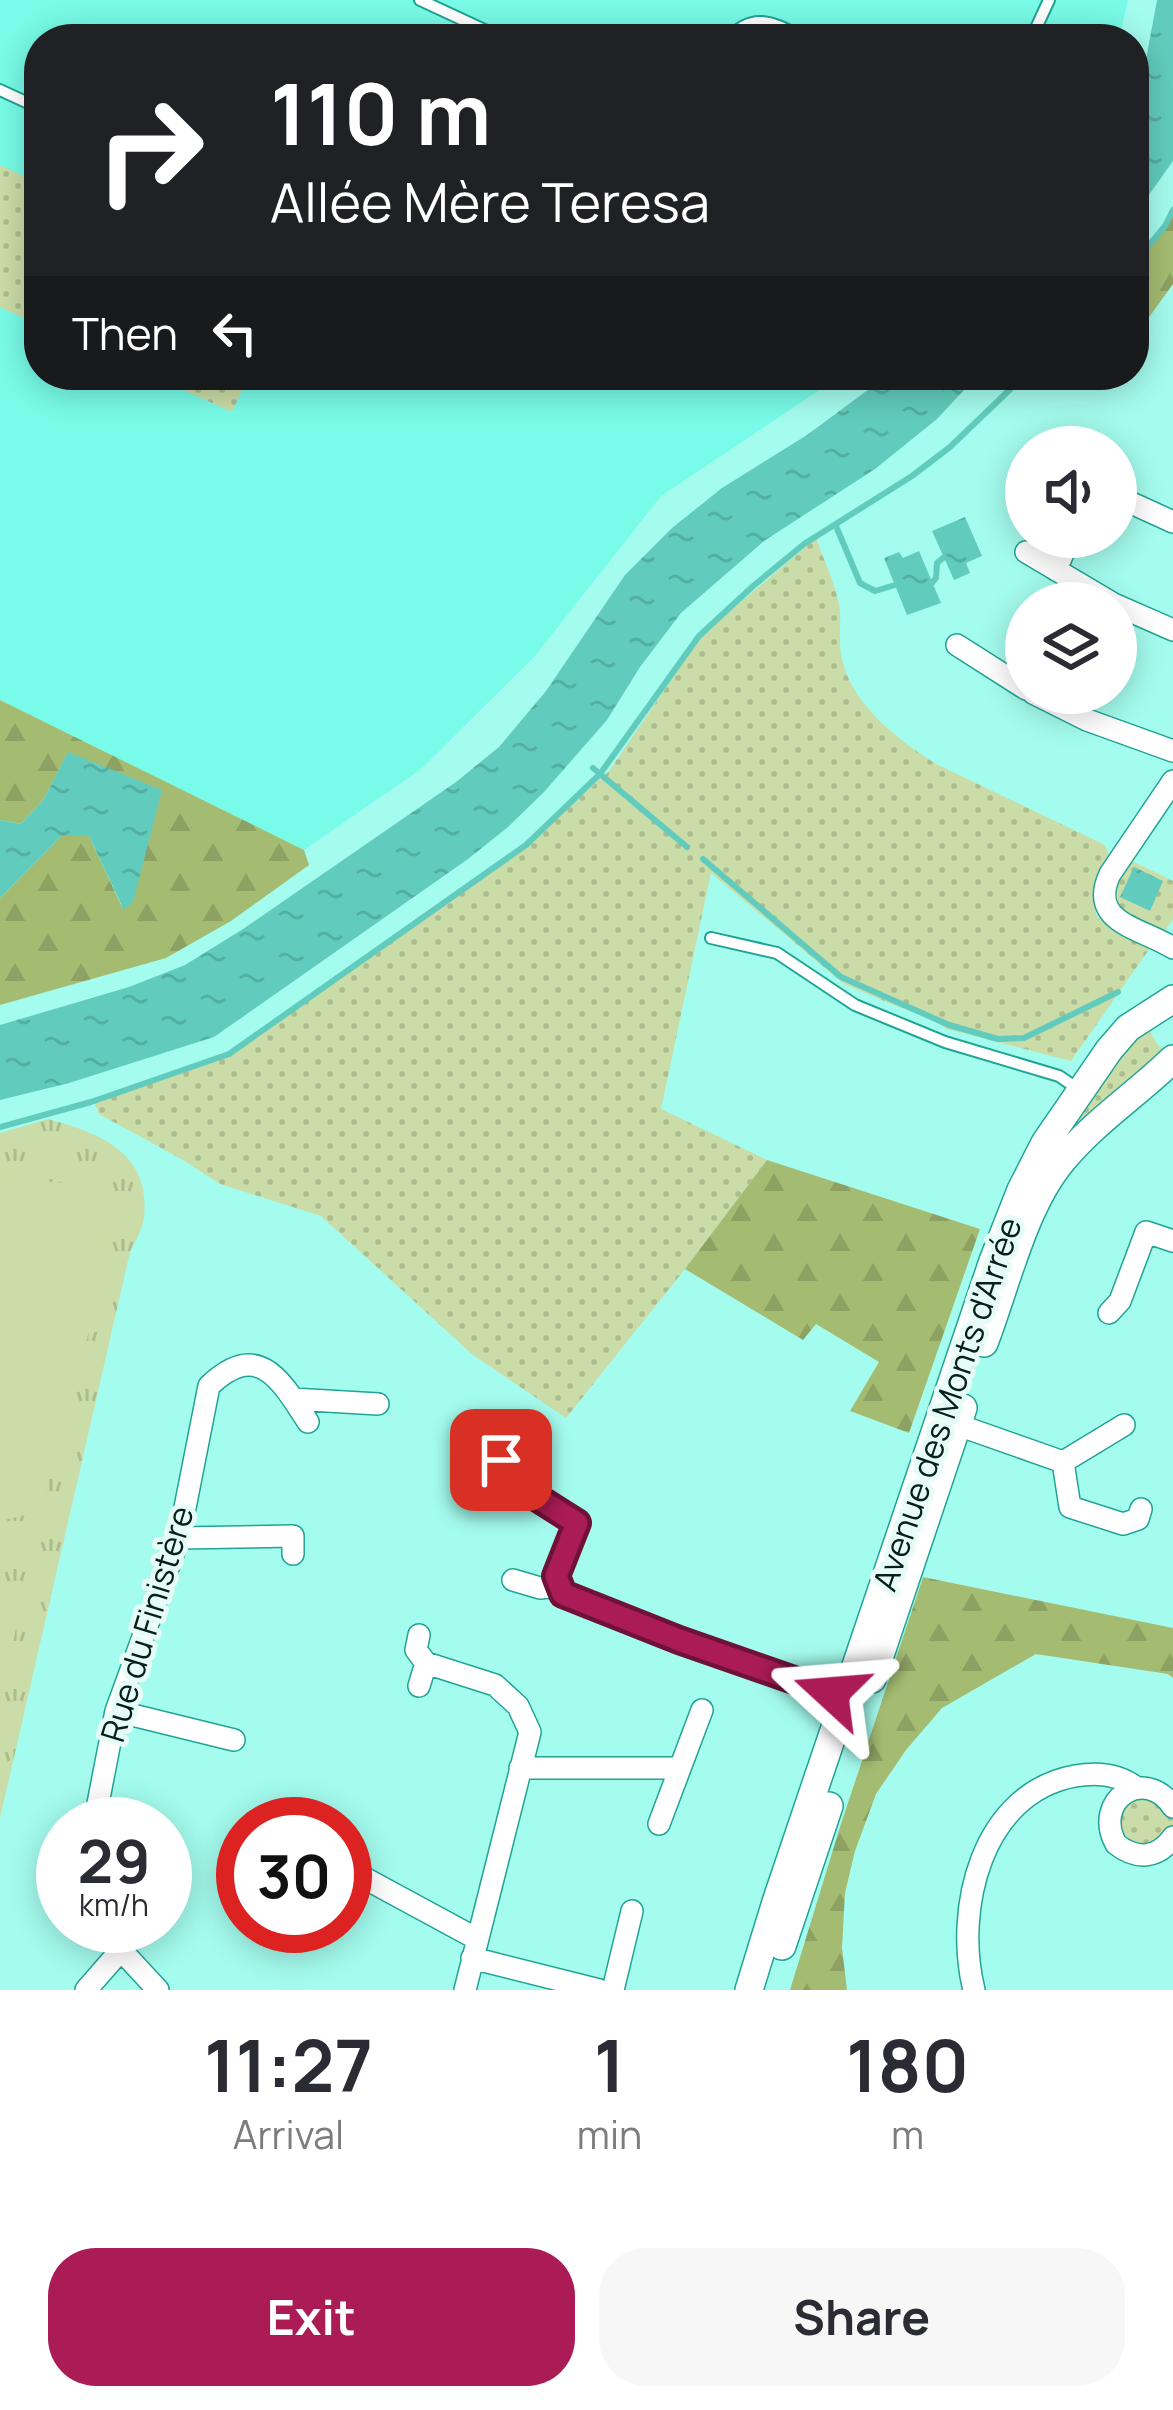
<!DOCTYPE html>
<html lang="en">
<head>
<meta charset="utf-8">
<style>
	:root { --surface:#fff; --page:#f7f7f7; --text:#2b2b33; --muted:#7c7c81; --accent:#ab1b56 }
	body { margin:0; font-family:Manrope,sans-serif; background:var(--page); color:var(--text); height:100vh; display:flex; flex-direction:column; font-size:45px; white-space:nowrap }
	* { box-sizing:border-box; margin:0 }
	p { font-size:39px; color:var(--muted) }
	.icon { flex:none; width:66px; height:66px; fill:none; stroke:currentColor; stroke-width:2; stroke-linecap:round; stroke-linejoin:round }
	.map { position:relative; height:1990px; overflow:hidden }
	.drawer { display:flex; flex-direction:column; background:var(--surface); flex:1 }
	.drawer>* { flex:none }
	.banner { position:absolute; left:24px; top:24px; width:1125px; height:366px; border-radius:48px; box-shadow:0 6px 30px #0003; background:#202124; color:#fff; overflow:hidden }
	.fabs { position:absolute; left:1005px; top:426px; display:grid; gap:24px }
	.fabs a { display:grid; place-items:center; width:132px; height:132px; border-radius:50%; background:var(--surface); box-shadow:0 6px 30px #0003; font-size:60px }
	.speed { position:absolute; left:36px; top:1797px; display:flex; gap:24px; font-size:60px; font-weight:700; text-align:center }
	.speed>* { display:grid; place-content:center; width:156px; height:156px; border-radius:50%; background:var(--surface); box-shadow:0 6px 30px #0003; line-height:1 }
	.speed small { font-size:30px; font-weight:400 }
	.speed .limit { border:18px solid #d22; background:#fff; color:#111 }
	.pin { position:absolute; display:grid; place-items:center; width:102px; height:102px; color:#fff; margin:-51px; border-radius:24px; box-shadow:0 6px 18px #0006 }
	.me { position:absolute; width:132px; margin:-66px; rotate:289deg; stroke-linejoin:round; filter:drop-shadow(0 0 9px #0008) }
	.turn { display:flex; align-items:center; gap:42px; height:252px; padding:0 48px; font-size:54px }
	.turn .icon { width:156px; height:156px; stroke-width:2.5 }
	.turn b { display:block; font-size:84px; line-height:102px }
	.then { display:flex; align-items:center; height:114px; padding:0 48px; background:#0003; gap:24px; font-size:45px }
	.eta { display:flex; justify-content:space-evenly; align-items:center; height:204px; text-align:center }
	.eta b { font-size:72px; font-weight:700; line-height:84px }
	.action { display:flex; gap:24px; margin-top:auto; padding:24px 48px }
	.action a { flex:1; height:138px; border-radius:48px; background:var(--accent); color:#fff; font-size:48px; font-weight:700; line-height:138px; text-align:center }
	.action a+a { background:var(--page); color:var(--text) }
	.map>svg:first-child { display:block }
	.built { fill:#78fbe8 }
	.grass { fill:url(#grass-dots) }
	.forest { fill:url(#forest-firs) }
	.park { fill:url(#park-tufts) }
	.garden { fill:#cadca7 }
	.water { fill:url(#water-ripples) }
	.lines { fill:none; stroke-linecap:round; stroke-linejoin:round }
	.stream { stroke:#61ccbd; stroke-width:6 }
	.service-casing { stroke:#20a496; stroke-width:14 }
	.minor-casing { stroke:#20a496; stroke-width:24 }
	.tertiary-casing { stroke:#20a496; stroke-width:30 }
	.service { stroke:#fff; stroke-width:10 }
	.minor { stroke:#fff; stroke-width:21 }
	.tertiary { stroke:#fff; stroke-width:27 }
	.route-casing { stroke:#6f1238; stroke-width:30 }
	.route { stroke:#ab1b56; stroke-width:21 }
	.labels { text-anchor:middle; stroke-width:10; stroke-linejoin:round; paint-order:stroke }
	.street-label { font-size:33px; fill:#051f1c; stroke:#e7fbf7 }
</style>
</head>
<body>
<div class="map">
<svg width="1173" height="1990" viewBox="0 0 1173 1990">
	<defs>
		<pattern id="grass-dots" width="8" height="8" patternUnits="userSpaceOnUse" patternTransform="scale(3)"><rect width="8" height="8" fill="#cadca7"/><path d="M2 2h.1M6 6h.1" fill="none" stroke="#acbc8f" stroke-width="1.8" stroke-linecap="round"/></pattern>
		<pattern id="forest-firs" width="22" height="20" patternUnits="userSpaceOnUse" patternTransform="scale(3)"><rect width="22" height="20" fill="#a4bc72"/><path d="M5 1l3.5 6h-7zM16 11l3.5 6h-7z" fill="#8ca162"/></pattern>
		<pattern id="park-tufts" width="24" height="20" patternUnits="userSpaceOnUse" patternTransform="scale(3)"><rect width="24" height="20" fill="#cadca7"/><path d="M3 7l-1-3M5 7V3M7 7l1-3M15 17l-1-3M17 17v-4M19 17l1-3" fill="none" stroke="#acbc8f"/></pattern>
		<pattern id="water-ripples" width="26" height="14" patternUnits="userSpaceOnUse" patternTransform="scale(3)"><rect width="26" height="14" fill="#61ccbd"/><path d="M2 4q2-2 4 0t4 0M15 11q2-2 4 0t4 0" fill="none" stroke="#53afa2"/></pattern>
	</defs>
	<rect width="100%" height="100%" fill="#a4fcee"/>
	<!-- built -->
	<path class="built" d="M0,0H1128L1119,39H39V375H842L661,496L534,657L421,769L304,850L0,700Z"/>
	<!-- grass -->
	<path class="grass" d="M0,165L39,183V206L31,226L39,230V325L0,307Z
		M150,375H217L243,388L232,412Z
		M816,538C824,561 837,587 840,611C841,627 838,643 842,659C852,705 898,740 936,764L1105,845L1110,858C1097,879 1090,892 1097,917L1150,948L1071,1061L947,1029L928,1017L896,1006L844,984L711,873L661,1109L767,1160L685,1269L566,1418L473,1355L321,1216L220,1184L183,1160L99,1114L93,1099L233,1053L543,831L609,771L702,635Z
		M1128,859L1173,881V919L1164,932L1123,915L1113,903L1115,878Z
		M1145,1023L1158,1045L1169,1055L1047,1167L1115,1053Z
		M1126,1792L1173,1807V1837L1125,1851L1111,1810Z"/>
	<!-- forest -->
	<path class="forest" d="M1173,214V284L1134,338V266L1167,227Z
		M0,700L304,850L309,865L231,921L166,958L0,1005V898L61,836H89L123,909L68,753L44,799L21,824L0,820Z
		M767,1160L980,1229L909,1433L850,1411L879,1362L816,1324L803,1340L685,1269Z
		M923,1577L1173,1628V1678L1168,1674L1036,1654L942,1708L906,1750L876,1794L855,1851L845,1893L842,1948L847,1990H790L840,1827Z"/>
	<!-- park -->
	<path class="park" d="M48,1119C99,1133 151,1152 144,1217C143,1228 135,1242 130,1252L0,1818V1133Z"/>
	<!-- garden -->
	<path class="garden" d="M0,1180C22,1181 72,1179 91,1192C107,1203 100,1279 96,1299C82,1368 60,1436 42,1504L34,1513L0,1521Z
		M0,1606L20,1611L0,1699Z"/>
	<!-- water -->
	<path class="water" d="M1157,0H1173V161L1134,216V94L1147,54Z
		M888,375H978L937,419L875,469L764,541L681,613L640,667L607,720L544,792L508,827L468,859L214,1037L69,1083L0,1100V1025L129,987L185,965L243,929L456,782L499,747L546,691L625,575L672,528L722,488L807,435Z
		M965,517L982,556L966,563L970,573L954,580L932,531Z
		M919,551L941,603L907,615L884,558L899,552L903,558Z
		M68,752L162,790L133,902L124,910L89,836H61L0,898V820L21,824L44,799Z
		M1134,867L1163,881L1150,911L1120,897Z"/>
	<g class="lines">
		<!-- stream -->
		<path class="stream" d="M1134,263L1165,226L1173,210
			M836,526L860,583L875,591L895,585
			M932,583L936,578L937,563L944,557
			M593,768L687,847
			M703,859L841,977L949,1025L998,1039L1024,1038L1118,992
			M0,1127L91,1102L229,1054L526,845L600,774L699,636L752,587L804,544L912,476L950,447L1025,375"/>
		<!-- service casing -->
		<g class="service-casing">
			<path id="service" d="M420,0L504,39
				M728,39C755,9 776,25 807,39
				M1031,39L1049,0
				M0,90L39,108
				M711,938L777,953L855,1005L945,1042L1059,1076L1078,1089
				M345,1893L357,1874"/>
		</g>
		<!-- minor casing -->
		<g class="minor-casing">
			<path id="minor" d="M1116,496L1173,522
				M1026,552L1112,603
				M1056,570L1070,537
				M1116,605L1173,630
				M957,645L1026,689
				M1033,693L1087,720L1173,751
				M1173,781L1110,874C1087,923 1142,928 1173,948
				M1109,1313L1120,1301L1146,1232L1173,1241
				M293,1399L378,1404
				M958,1425L1063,1462
				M501,1460L495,1471L577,1523L556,1577L563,1594L678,1640L846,1699
				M1063,1462L1070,1507L1123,1524L1138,1519L1141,1509
				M1063,1462L1124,1425
				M179,1538L293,1536V1554
				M513,1580L540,1588L559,1586
				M419,1635L416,1650L426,1663
				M419,1686L426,1663L495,1685L518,1706L530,1732L465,1990
				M116,1711L234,1740
				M520,1768H679
				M1173,1807C1145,1765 1092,1800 1116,1844C1136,1860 1158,1859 1173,1837
				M94,1824L116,1711L179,1538L209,1386C258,1339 281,1380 308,1422
				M659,1824L702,1710
				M357,1874L477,1939
				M106,1926L121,1950L158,1990
				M472,1958L599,1990
				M86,1990L121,1950
				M613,1990L632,1911
				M974,1990C954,1910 981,1793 1075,1776C1097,1772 1119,1774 1137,1788"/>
		</g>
		<!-- tertiary casing -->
		<g class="tertiary-casing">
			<path id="tertiary" d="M984,1343C1006,1286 1023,1208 1062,1161C1094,1122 1137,1094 1173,1059
				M872,1679L963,1408
				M782,1946L829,1806
				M749,1990L777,1899L993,1261L1021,1190L1045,1143L1109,1050L1128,1028L1173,999"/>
		</g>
		<!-- service -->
		<use href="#service" class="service"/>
		<!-- minor -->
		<use href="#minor" class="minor"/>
		<!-- tertiary -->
		<use href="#tertiary" class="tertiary"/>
	</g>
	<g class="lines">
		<!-- route casing -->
		<g class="route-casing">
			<path id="route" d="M501,1460L495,1471L577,1523L556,1576L563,1594L679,1640L831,1693"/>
		</g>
		<!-- route -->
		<use href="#route" class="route"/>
	</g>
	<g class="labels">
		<!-- street labels -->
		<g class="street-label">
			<text transform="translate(947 1404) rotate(-71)" y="12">Avenue des Monts d'Arrée</text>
			<text transform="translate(147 1624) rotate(-73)" y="12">Rue du Finistère</text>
		</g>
	</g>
</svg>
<div class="fabs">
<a><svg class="icon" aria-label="sound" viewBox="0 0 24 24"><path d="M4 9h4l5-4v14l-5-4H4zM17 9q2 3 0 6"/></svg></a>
<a><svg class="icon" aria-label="layers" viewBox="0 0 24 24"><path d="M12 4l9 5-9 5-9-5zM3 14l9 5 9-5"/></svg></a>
</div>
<div class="speed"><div>29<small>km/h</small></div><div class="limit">30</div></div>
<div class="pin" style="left:501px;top:1460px;background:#d93025"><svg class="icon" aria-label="arrive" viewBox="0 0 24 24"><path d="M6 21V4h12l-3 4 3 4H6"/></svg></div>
<svg class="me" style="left:831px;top:1693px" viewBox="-20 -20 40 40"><path d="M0-17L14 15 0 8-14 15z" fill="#ab1b56" stroke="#fff" stroke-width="4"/></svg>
<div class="banner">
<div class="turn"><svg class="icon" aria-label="right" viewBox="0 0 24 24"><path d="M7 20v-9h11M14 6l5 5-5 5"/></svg><div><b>110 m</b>Allée Mère Teresa</div></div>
<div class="then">Then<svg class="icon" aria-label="left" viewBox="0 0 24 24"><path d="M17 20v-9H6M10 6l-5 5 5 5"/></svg></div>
</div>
</div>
<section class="drawer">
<div class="eta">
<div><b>11:27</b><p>Arrival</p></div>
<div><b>1</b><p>min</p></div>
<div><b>180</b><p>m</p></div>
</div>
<div class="action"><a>Exit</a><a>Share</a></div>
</section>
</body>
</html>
